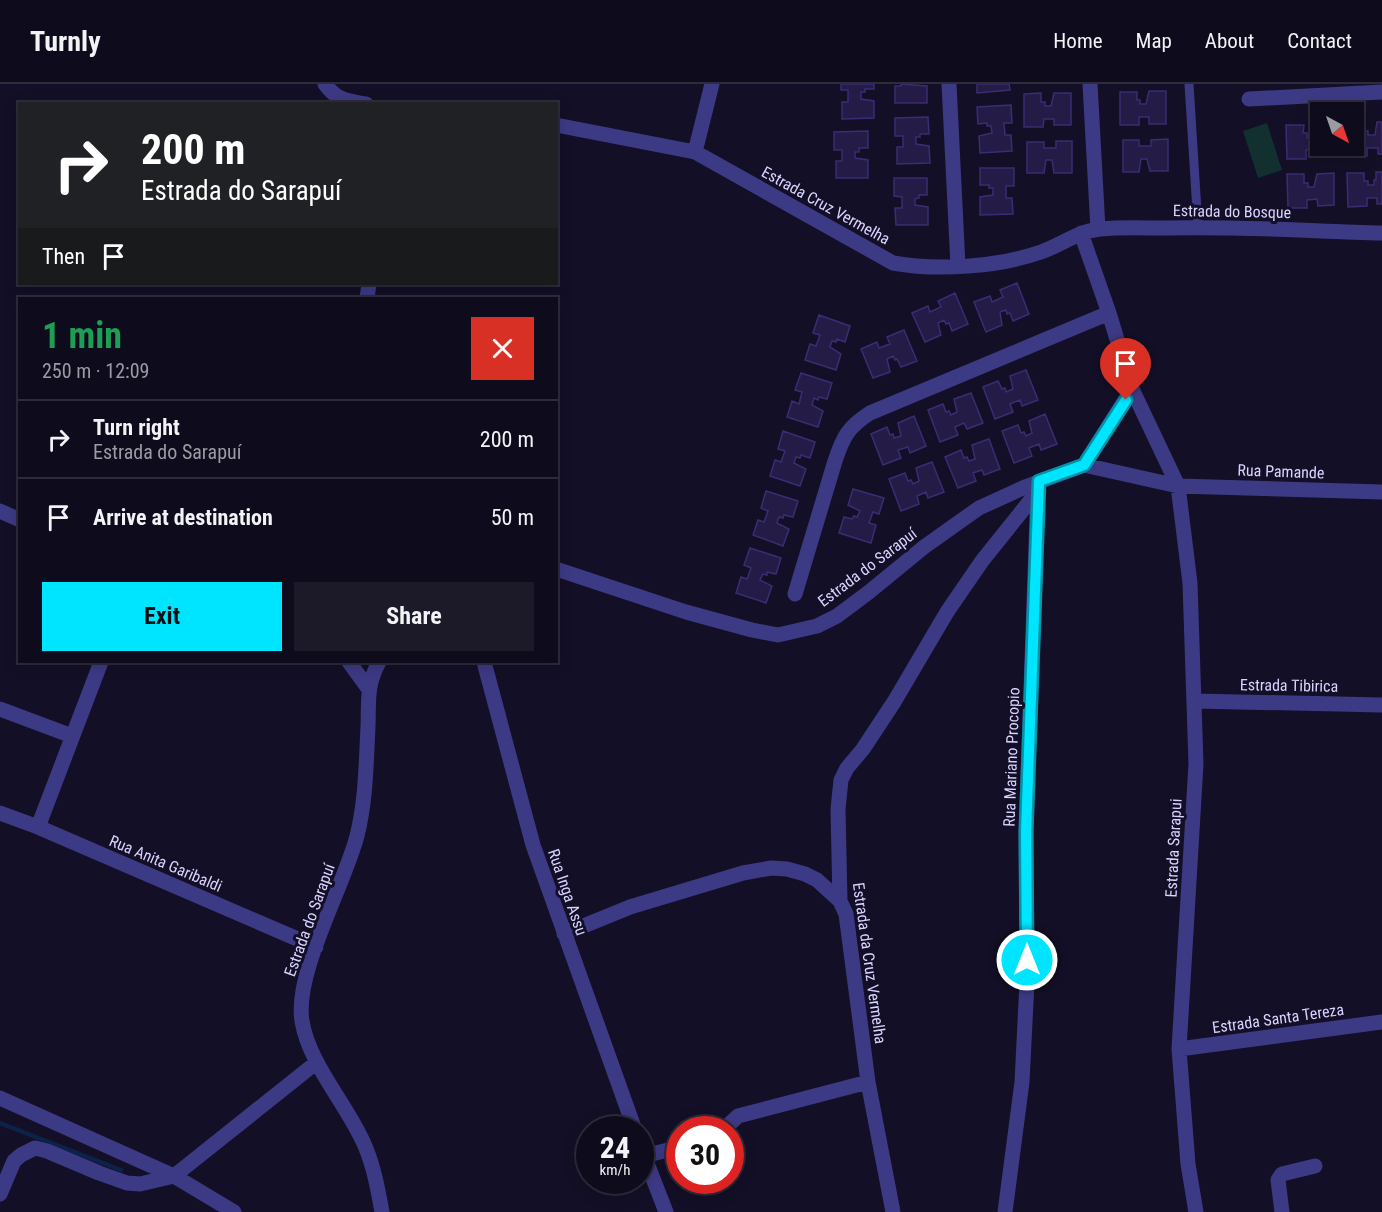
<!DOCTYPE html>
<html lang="en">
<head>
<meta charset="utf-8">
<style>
	:root { --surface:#0e0b1c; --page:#1c1929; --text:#f1f3f6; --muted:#9b9ba3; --line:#2e2b3b; --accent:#00e5ff }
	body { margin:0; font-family:"Roboto Condensed",sans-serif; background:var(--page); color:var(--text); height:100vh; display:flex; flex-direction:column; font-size:22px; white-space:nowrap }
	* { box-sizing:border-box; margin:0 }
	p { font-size:20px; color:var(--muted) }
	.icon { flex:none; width:33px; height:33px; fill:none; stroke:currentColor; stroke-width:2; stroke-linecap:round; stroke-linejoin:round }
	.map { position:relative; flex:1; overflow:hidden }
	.details { position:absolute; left:18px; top:213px; width:540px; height:366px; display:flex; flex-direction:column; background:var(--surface); border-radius:0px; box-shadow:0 3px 15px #0003,0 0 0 2px var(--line) }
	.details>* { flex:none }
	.hud { position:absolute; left:18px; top:18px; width:540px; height:183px; border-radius:0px; box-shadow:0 3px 15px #0003,0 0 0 2px var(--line); background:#202124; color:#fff; overflow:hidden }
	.needle { width:39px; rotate:140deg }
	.controls { position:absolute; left:1310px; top:18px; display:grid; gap:12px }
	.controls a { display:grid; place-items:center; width:54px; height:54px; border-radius:0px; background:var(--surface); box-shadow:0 3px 15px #0003,0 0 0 2px var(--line); font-size:30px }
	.speed { position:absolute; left:576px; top:1032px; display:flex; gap:12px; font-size:30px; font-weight:700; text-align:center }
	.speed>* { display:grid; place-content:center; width:78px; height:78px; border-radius:50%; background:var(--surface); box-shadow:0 3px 15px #0003,0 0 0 2px var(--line); line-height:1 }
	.speed small { font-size:15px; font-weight:400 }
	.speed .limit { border:9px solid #d22; background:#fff; color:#111 }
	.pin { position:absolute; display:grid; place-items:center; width:51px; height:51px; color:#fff; margin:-62px -26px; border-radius:50% 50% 50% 0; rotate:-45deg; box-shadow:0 0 6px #0007 }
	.pin .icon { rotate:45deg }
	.me { position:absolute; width:66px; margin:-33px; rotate:0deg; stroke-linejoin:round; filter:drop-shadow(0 0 4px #0008) }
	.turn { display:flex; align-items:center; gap:21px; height:126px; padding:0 24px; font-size:27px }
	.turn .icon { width:78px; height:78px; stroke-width:2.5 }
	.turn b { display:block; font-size:42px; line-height:51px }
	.then { display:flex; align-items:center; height:57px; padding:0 24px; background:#0003; gap:12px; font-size:22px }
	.round { display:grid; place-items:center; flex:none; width:63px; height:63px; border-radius:0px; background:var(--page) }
	.overview { display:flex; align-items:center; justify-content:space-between; height:102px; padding:0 24px }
	h1 { font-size:36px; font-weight:700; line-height:45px; color:#1e9e55 }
	.cta { display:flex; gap:12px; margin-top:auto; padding:12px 24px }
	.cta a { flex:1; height:69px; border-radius:0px; background:var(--accent); color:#111; font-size:24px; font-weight:700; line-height:69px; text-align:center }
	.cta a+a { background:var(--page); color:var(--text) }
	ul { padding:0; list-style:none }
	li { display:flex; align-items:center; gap:18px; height:78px; padding:0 24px; border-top:2px solid var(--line) }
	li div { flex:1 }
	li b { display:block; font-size:22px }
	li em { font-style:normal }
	header { display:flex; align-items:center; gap:36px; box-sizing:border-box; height:84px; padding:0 30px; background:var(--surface); border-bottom:2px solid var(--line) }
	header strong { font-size:28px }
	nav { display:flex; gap:33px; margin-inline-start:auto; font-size:21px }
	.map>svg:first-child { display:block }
	.green { fill:#12302f }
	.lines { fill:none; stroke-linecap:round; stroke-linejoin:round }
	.stream { stroke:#0c2248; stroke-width:4.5 }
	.building { fill:#241b47; stroke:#3b2d73; stroke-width:1.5 }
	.lane { stroke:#3d3a85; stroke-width:9 }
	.street { stroke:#3d3a85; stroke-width:15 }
	.route-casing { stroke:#0095a6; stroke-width:15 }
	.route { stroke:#00e5ff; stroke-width:10 }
	.labels { text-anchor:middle; stroke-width:6; stroke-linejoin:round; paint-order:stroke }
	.street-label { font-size:16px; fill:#d9d4ff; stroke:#130f26 }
</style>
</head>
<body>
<header>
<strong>Turnly</strong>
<nav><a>Home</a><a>Map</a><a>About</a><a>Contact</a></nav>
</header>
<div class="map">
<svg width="1382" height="1128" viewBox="0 0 1382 1128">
	<rect width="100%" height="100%" fill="#130f26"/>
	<!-- green -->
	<path class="green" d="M1267,39L1282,86L1258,94L1243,47Z"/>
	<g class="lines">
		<!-- stream -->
		<path class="stream" d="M0,1039L121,1086"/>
	</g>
	<!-- building -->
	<path class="building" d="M841,0H874V5H865V8H861V15L874,17V34L842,35V18H848V6H841Z
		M901,0L927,2V19H895V2H901Z
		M977,0H1009L1010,6L977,9Z
		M1149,7H1166V40H1149V33H1139V41H1120V8H1137V16H1140V20H1146Z
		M1041,9V18H1045V22H1051L1054,9H1071V41H1054V35H1044L1043,43H1024V10Z
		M1011,21L1012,39H1004L1005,51H1011L1012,67L980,69L979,52L992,49L991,42H987V39L978,40L977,23Z
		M928,33L929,50H920V53H916V60L929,62L930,79L897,80V63H903V52H895V34Z
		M1377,38H1382V70H1378V64H1367V72L1348,73V62H1353V39H1365V47H1368V51H1375Z
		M1316,40H1320V62H1333L1334,72L1317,73L1316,66H1306V75H1287L1286,41H1304L1303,49H1307V54L1313,53Z
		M868,47V64H859V68H855V74L868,76V94H836V77H842V66H834V48Z
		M1168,55V87H1150L1147,75H1141L1139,88H1123V56H1139V62H1151V56Z
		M1056,57H1072V89H1054L1052,76H1046L1044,89H1027V58H1044V64H1056Z
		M980,84H1014V102H1006V114H1012L1013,130L980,131V113L993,111V104H989V101H980Z
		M1376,88H1382V120H1377V114H1367V122L1348,123L1347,89H1364V97H1368V101H1374V96H1376Z
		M1334,89V121L1318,122L1317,115L1307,116V124H1288L1287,90H1304V99H1308V103H1314L1317,90Z
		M894,94H927V111H919V114L915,115V121L928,123V141H896L895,124H902V113L894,112Z
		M1017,199L1029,230L1013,237L1010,229L1007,230L1006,226L1000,228L1002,241L986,248L974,218L990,212L992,218L1003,213L1000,206Z
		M955,209L968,240L952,247L949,239L946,240L944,236L938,239L941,251L925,258L912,229L928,222L930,228L941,223L938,217Z
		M819,231L850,242L845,258L837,255L836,258L832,257L830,263L841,270L836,286L805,276L810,260L816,262L820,251L813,249Z
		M904,246L917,277L901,283L897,275L895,276L893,272L887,275L890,288L873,294L861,265L877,258L879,264L890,260L887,253Z
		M1026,286L1038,316L1022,322L1020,316L1010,320L1013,328L995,335L983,303L998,297L1002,305L1005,304L1006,308L1013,305L1010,292Z
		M801,289L832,299L827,315L819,313L818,316L814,314L812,321L823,327L818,343L787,333L792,317L799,320L802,308L795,306Z
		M971,309L983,339L967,345L964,339L955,343L958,351L940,358L928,326L943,320L946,328L949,327L951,331L957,328L954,315Z
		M1045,330L1057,360L1041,366L1039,360L1029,364L1032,372L1014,379L1002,347L1018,341L1021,349L1024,348L1026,352L1032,349L1029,337Z
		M914,332L926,362L910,369L908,363L898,366L901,374L883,381L871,350L887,343L890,351L893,350L894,354L901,352L898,339Z
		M783,347L815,358L810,374L801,371L800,374L796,373L794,379L806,385L800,402L770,392L775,376L781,378L785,367L778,365Z
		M989,355L1000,385L984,391L982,386L973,389L976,397L958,404L945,373L961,366L964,374L967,373L969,377L975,375L972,361Z
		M932,378L944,408L928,414L926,408L917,412L919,420L901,427L889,395L905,389L908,397L911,396L913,400L919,397L916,384Z
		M853,405L884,414L879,430L873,428L869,439L876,441L871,459L839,449L844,433L852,435L854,432L857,433L860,427L848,421Z
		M766,407L798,417L793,433L784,431L783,434L779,433L777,439L789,445L783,462L753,451L758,436L764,438L768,427L761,424Z
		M750,464L781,474L776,490L767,488V491L763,490L760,496L772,502L766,519L736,509L741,493L747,495L751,484L744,481Z"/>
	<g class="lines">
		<!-- lane -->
		<path class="lane" d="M1189,0L1198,143"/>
		<!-- street -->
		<path class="street" d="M325,0C336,16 347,17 366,20
			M949,0L958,182
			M1090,0L1098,145
			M1249,15L1382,8
			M556,41L695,68L893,179C938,187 998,183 1041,168C1061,161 1079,147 1100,145C1121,143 1143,144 1164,144C1236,142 1309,147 1382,149
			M695,68L712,0
			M1081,149L1109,229L1132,305L1178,402L1190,499L1196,680L1179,965L1188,1080L1196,1128
			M367,214L369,200
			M1084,381L1132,305
			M0,427L20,436
			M556,485L686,528L752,546L778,551L817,542L837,532L869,508L924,463L979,424L1025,403L1084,381L1178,402L1382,408
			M795,510L835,377C843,353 848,343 870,329L1109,229
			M349,578L368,604
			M379,578C366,602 369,617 368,643C366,680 366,716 357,752C344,802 294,889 302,937C309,981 348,1021 365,1062C374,1083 378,1106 382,1128
			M484,578L533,761L635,1046
			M1195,617L1382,621
			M0,625L72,652
			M0,729L38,743L316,863
			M38,743L101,578
			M564,850L630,823L743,789L771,784L787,785L805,790L817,796L840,817
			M1179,965L1382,938
			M0,1014L174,1092L234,1128
			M723,1046L738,1032L868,998
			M640,1061L666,1128
			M644,1072L680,1063
			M0,1110L14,1077L21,1071L35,1064L47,1067L99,1089L127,1099L140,1100L174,1092L317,978
			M893,1128L868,998L846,830L840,817L838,725L841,696L847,684L863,665L894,618L947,528L982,477L1038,407
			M1005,1128L1022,998L1027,898L1026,748L1038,403
			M1282,1128L1278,1096L1282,1090L1315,1082"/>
	</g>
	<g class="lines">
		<!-- route casing -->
		<g class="route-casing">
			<path id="route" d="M1027,876L1026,748L1039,397L1084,381L1126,316"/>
		</g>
		<!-- route -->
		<use href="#route" class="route"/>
	</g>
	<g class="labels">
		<!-- street labels -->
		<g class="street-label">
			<text transform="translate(826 121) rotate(29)" y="6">Estrada Cruz Vermelha</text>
			<text transform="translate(1232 127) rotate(1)" y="6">Estrada do Bosque</text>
			<text transform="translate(1281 387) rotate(2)" y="6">Rua Pamande</text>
			<text transform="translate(867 483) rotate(-37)" y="6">Estrada do Sarapuí</text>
			<text transform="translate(1289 601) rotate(1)" y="6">Estrada Tibirica</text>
			<text transform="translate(1011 673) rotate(-88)" y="6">Rua Mariano Procopio</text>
			<text transform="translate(1173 764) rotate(-87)" y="6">Estrada Sarapui</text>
			<text transform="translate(166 779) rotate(23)" y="6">Rua Anita Garibaldi</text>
			<text transform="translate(568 808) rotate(71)" y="6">Rua Inga Assu</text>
			<text transform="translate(309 836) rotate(-70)" y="6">Estrada do Sarapuí</text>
			<text transform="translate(870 879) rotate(82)" y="6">Estrada da Cruz Vermelha</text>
			<text transform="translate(1278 934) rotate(-8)" y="6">Estrada Santa Tereza</text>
		</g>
	</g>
</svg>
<div class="controls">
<a><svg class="needle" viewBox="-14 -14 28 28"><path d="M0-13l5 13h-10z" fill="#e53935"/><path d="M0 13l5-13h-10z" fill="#9b9ba3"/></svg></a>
</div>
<div class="speed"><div>24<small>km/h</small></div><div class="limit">30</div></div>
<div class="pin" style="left:1126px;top:316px;background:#d93025"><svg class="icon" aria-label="arrive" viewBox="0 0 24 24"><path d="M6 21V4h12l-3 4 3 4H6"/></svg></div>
<svg class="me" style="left:1027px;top:876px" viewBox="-20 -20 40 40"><circle r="17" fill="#00e5ff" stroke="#fff" stroke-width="3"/><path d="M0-11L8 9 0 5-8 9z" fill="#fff"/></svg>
<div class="hud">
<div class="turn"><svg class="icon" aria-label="right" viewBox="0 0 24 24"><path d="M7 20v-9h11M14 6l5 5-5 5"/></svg><div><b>200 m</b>Estrada do Sarapuí</div></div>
<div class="then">Then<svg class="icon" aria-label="arrive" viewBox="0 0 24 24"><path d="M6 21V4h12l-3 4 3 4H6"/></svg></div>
</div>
<section class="details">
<div class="overview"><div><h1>1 min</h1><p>250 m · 12:09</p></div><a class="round" style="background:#d93025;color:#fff"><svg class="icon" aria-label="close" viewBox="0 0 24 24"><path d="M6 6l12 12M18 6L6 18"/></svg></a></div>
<ul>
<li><svg class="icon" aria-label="right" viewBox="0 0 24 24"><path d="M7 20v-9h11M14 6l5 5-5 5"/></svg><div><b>Turn right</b><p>Estrada do Sarapuí</p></div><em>200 m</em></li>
<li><svg class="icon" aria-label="arrive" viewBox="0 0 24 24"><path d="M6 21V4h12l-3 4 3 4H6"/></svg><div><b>Arrive at destination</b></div><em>50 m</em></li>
</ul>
<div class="cta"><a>Exit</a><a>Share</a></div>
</section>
</div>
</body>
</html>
